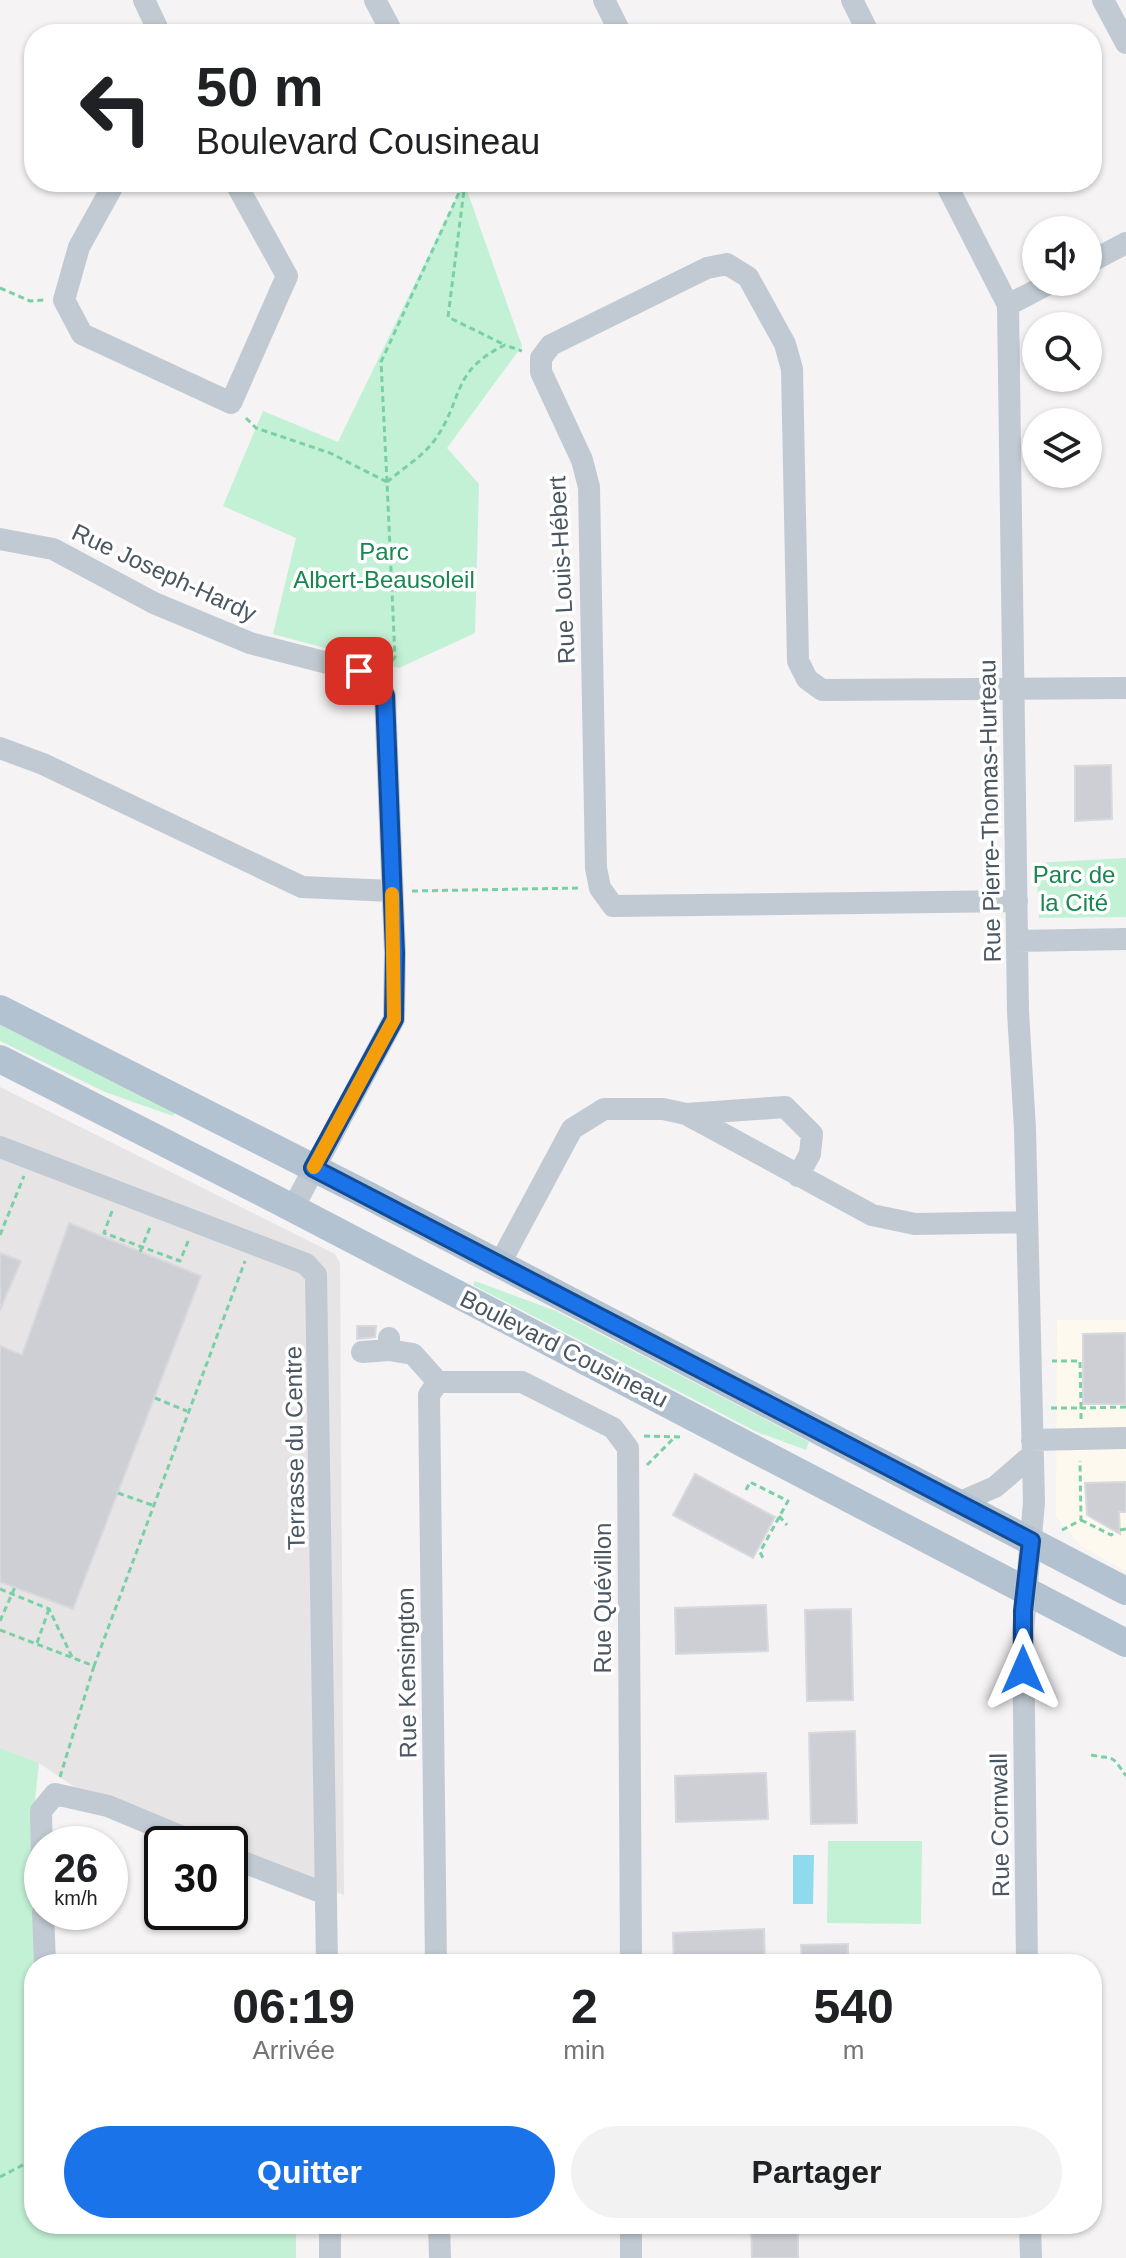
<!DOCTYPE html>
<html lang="fr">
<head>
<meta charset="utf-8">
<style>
	:root { --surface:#fff; --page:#f2f2f2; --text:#202124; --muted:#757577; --accent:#1a73e8 }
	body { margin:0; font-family:Arial,sans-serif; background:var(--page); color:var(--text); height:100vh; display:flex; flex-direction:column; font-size:30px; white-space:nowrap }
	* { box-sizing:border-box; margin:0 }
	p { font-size:26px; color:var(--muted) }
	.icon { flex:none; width:44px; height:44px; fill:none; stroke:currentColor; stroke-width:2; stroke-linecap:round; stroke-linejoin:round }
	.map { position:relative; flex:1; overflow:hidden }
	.details { position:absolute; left:24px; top:1954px; width:1078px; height:280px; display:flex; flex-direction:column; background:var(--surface); border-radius:32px; box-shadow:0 2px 6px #0004 }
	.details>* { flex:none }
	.top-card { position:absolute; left:24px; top:24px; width:1078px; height:168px; border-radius:32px; box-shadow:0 2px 6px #0004; background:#fff; color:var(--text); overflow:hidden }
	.tools { position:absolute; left:1022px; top:216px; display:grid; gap:16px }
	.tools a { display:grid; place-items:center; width:80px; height:80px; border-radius:50%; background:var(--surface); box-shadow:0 2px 6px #0004; font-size:40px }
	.speed { position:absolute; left:24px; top:1826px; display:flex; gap:16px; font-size:40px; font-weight:700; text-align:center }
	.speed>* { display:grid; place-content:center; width:104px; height:104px; border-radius:50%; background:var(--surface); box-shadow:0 2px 6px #0004; line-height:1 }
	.speed small { font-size:20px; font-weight:400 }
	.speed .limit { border:4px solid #111; border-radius:12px; background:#fff; color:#111 }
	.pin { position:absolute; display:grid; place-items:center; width:68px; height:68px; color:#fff; margin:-34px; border-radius:16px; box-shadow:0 4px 12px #0006 }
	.me { position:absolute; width:88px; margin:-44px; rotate:0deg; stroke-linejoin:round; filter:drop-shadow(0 0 6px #0008) }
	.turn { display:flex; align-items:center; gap:28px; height:168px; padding:0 40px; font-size:36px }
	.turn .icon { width:104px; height:104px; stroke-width:2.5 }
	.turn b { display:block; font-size:56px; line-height:68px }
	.eta { display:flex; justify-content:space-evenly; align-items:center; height:136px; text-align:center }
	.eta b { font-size:48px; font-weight:700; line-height:56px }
	.cta { display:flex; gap:16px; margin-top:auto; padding:16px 40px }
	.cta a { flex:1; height:92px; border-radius:48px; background:var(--accent); color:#fff; font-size:32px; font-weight:700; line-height:92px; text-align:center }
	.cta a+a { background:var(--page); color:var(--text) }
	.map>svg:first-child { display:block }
	.commercial { fill:#fdf9ef }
	.education { fill:#e6e4e5 }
	.green { fill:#c3f1d5 }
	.water { fill:#90daee }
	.building { fill:#cdcfd5; stroke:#d7d9de; stroke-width:2 }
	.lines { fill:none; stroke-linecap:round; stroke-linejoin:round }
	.path { stroke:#7ad0a6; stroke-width:3; stroke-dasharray:6 4; stroke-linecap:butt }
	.minor { stroke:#c1cad2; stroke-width:22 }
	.major { stroke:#b3c2d1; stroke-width:28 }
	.route-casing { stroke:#114b97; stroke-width:20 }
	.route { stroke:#1a73e8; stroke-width:14 }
	.slow { stroke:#f59e0b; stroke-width:14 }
	.labels { text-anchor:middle; stroke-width:7; stroke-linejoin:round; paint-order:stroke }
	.park-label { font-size:24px; fill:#17864f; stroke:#fff }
	.street-label { font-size:24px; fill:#4a5661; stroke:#fff }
</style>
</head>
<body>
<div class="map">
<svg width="1126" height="2258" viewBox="0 0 1126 2258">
	<rect width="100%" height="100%" fill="#f5f3f3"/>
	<!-- commercial -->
	<path class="commercial" d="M1057,1320H1126V1571L1081,1546L1056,1517Z"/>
	<!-- education -->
	<path class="education" d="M0,1087L335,1254L340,1263L344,1895L230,1849V1844H217L73,1786L39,1763L0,1748Z"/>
	<!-- green -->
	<path class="green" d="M464,182L522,346L447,448L479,484L475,633L399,668L273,634L296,538L223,506L263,411L338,442Z
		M1126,858V917L1039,918L1036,863Z
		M0,1025L175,1113L173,1116L105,1092L0,1041Z
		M475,1281L556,1311L809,1442L806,1450L757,1432L473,1285Z
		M0,1748L39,1763L34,1810L37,1964L34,2224H296V2258H0Z
		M828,1841H922L921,1924L827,1923Z"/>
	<!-- water -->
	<path class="water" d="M793,1855H814L813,1904H793Z"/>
	<!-- building -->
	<path class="building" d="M1111,765L1112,819L1075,821V766Z
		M69,1223L201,1276L73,1609L0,1582V1346L22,1355Z
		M0,1253L21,1261L0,1310Z
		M357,1326H376L375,1337L357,1339Z
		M1125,1333L1126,1404H1083V1334Z
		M695,1474L775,1517L753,1558L673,1515Z
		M1126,1482V1512H1119L1120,1534L1087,1515L1085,1483Z
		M766,1605L768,1651L676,1654L675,1608Z
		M851,1609L853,1700L807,1701L805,1610Z
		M855,1731L857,1823L811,1824L809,1733Z
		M766,1773L768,1819L676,1822L675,1776Z
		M764,1929L765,1964H674L673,1933Z
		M848,1944V1964H802L801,1945Z
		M751,2224H798V2258H752Z"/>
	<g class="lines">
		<!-- path -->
		<path class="path" d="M465,182L448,317L505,345
			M0,288L30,301L44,300
			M246,418L256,428L330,453L387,482L395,657L390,664
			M387,482L381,362L464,182
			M387,482C402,469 423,456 434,441C464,400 450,371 505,345L522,351
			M412,891L580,888
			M112,1211L104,1233L180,1261L189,1239
			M0,1235L24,1176
			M140,1252L151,1225
			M155,1398L187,1411
			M1051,1408H1081L1080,1361H1052
			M1081,1419V1408L1126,1407
			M644,1436L680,1437
			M647,1465L675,1437
			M746,1490L750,1482L788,1501L760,1552L764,1560
			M118,1493L152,1505
			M779,1516L787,1525
			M1081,1520L1111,1535L1116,1532
			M1062,1530L1081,1520L1080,1461
			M1120,1530L1126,1529
			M0,1589L49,1609L72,1657
			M0,1621L15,1587
			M0,1630L94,1666L245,1261
			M37,1643L49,1609
			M1091,1755C1116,1760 1110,1753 1126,1776
			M60,1777L94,1666
			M0,2177L34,2159"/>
		<!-- minor -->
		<path class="minor" d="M144,0L160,34
			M375,0L393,34
			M604,0L621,34
			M852,0L869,34
			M1103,0L1126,43
			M115,182L79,247L64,300L82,334L231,403L287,276L235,182
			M945,182L1008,305L1018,1012L1025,1129L1034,1502L1023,1631L1027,1964
			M1088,263L1126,243
			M1008,305L1052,282
			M0,539L53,549L154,603L250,643L359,671L378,680L385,696L395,953L394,1019L293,1208
			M0,748L43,764L302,887L392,891
			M1017,901L613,906L600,888L596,868L589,487L582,460L541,372V358L551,345L707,268L727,264L748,277L785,344L792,369L798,661L807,679L822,690L1126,688
			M1017,941L1126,939
			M686,1114L785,1107L812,1134L810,1154L798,1176
			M0,1147L306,1264L316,1275L327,1964
			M499,1265L572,1129L604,1109H663L686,1114L872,1215L915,1224L1026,1222
			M389,1338V1350L413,1354L438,1382
			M362,1352L389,1350
			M1032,1440L1126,1438
			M958,1503L995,1487L1032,1455
			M230,1857L326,1894
			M42,1860L41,1811L55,1794L108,1806L199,1844
			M43,1912L45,1964
			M436,1964L429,1395L438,1382H522L613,1428L628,1448L631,1964
			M330,2224V2258
			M439,2224L440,2258
			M631,2224V2258
			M1030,2224L1031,2258"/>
		<!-- major -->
		<path class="major" d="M0,1009L371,1197L1126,1591
			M0,1059L277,1200L1126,1643"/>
	</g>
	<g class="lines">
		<!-- route casing -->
		<g class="route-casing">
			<path id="route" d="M359,671L378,680L385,696L395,953L394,1019L313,1168L1031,1541L1023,1611V1670"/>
		</g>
		<!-- route -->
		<use href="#route" class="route"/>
		<!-- slow -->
		<path class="slow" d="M314,1167L394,1019L392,894"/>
	</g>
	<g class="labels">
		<!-- park labels -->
		<g class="park-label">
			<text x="384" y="560">Parc<tspan x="384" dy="28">Albert-Beausoleil</tspan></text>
			<text x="1074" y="883">Parc de<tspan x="1074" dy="28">la Cité</tspan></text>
		</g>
		<!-- street labels -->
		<g class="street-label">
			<text transform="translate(562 570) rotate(-93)" y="8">Rue Louis-Hébert</text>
			<text transform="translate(164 573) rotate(25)" y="8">Rue Joseph-Hardy</text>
			<text transform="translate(990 811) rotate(-91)" y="8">Rue Pierre-Thomas-Hurteau</text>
			<text transform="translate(564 1349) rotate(27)" y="8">Boulevard Cousineau</text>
			<text transform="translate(295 1448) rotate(-91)" y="8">Terrasse du Centre</text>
			<text transform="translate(603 1598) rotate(-90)" y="8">Rue Quévillon</text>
			<text transform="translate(407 1673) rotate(-91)" y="8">Rue Kensington</text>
			<text transform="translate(1000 1825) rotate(-91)" y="8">Rue Cornwall</text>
		</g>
	</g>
</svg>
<div class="tools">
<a><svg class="icon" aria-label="sound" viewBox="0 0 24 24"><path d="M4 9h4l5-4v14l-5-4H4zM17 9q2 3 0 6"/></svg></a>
<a><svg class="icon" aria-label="search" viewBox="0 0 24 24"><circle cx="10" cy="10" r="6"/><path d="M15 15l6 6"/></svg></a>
<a><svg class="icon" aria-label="layers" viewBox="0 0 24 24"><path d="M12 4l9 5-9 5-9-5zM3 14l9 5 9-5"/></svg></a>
</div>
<div class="speed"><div>26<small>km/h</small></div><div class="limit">30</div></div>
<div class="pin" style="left:359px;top:671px;background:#d93025"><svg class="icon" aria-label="arrive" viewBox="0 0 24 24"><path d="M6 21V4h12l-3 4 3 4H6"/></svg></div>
<svg class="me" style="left:1023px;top:1670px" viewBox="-20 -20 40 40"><path d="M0-17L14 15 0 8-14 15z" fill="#1a73e8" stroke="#fff" stroke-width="4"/></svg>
<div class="top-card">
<div class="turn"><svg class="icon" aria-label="left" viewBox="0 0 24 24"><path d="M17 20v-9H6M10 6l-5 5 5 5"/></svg><div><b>50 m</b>Boulevard Cousineau</div></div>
</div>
<section class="details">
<div class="eta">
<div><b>06:19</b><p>Arrivée</p></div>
<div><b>2</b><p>min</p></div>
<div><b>540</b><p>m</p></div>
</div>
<div class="cta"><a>Quitter</a><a>Partager</a></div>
</section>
</div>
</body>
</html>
